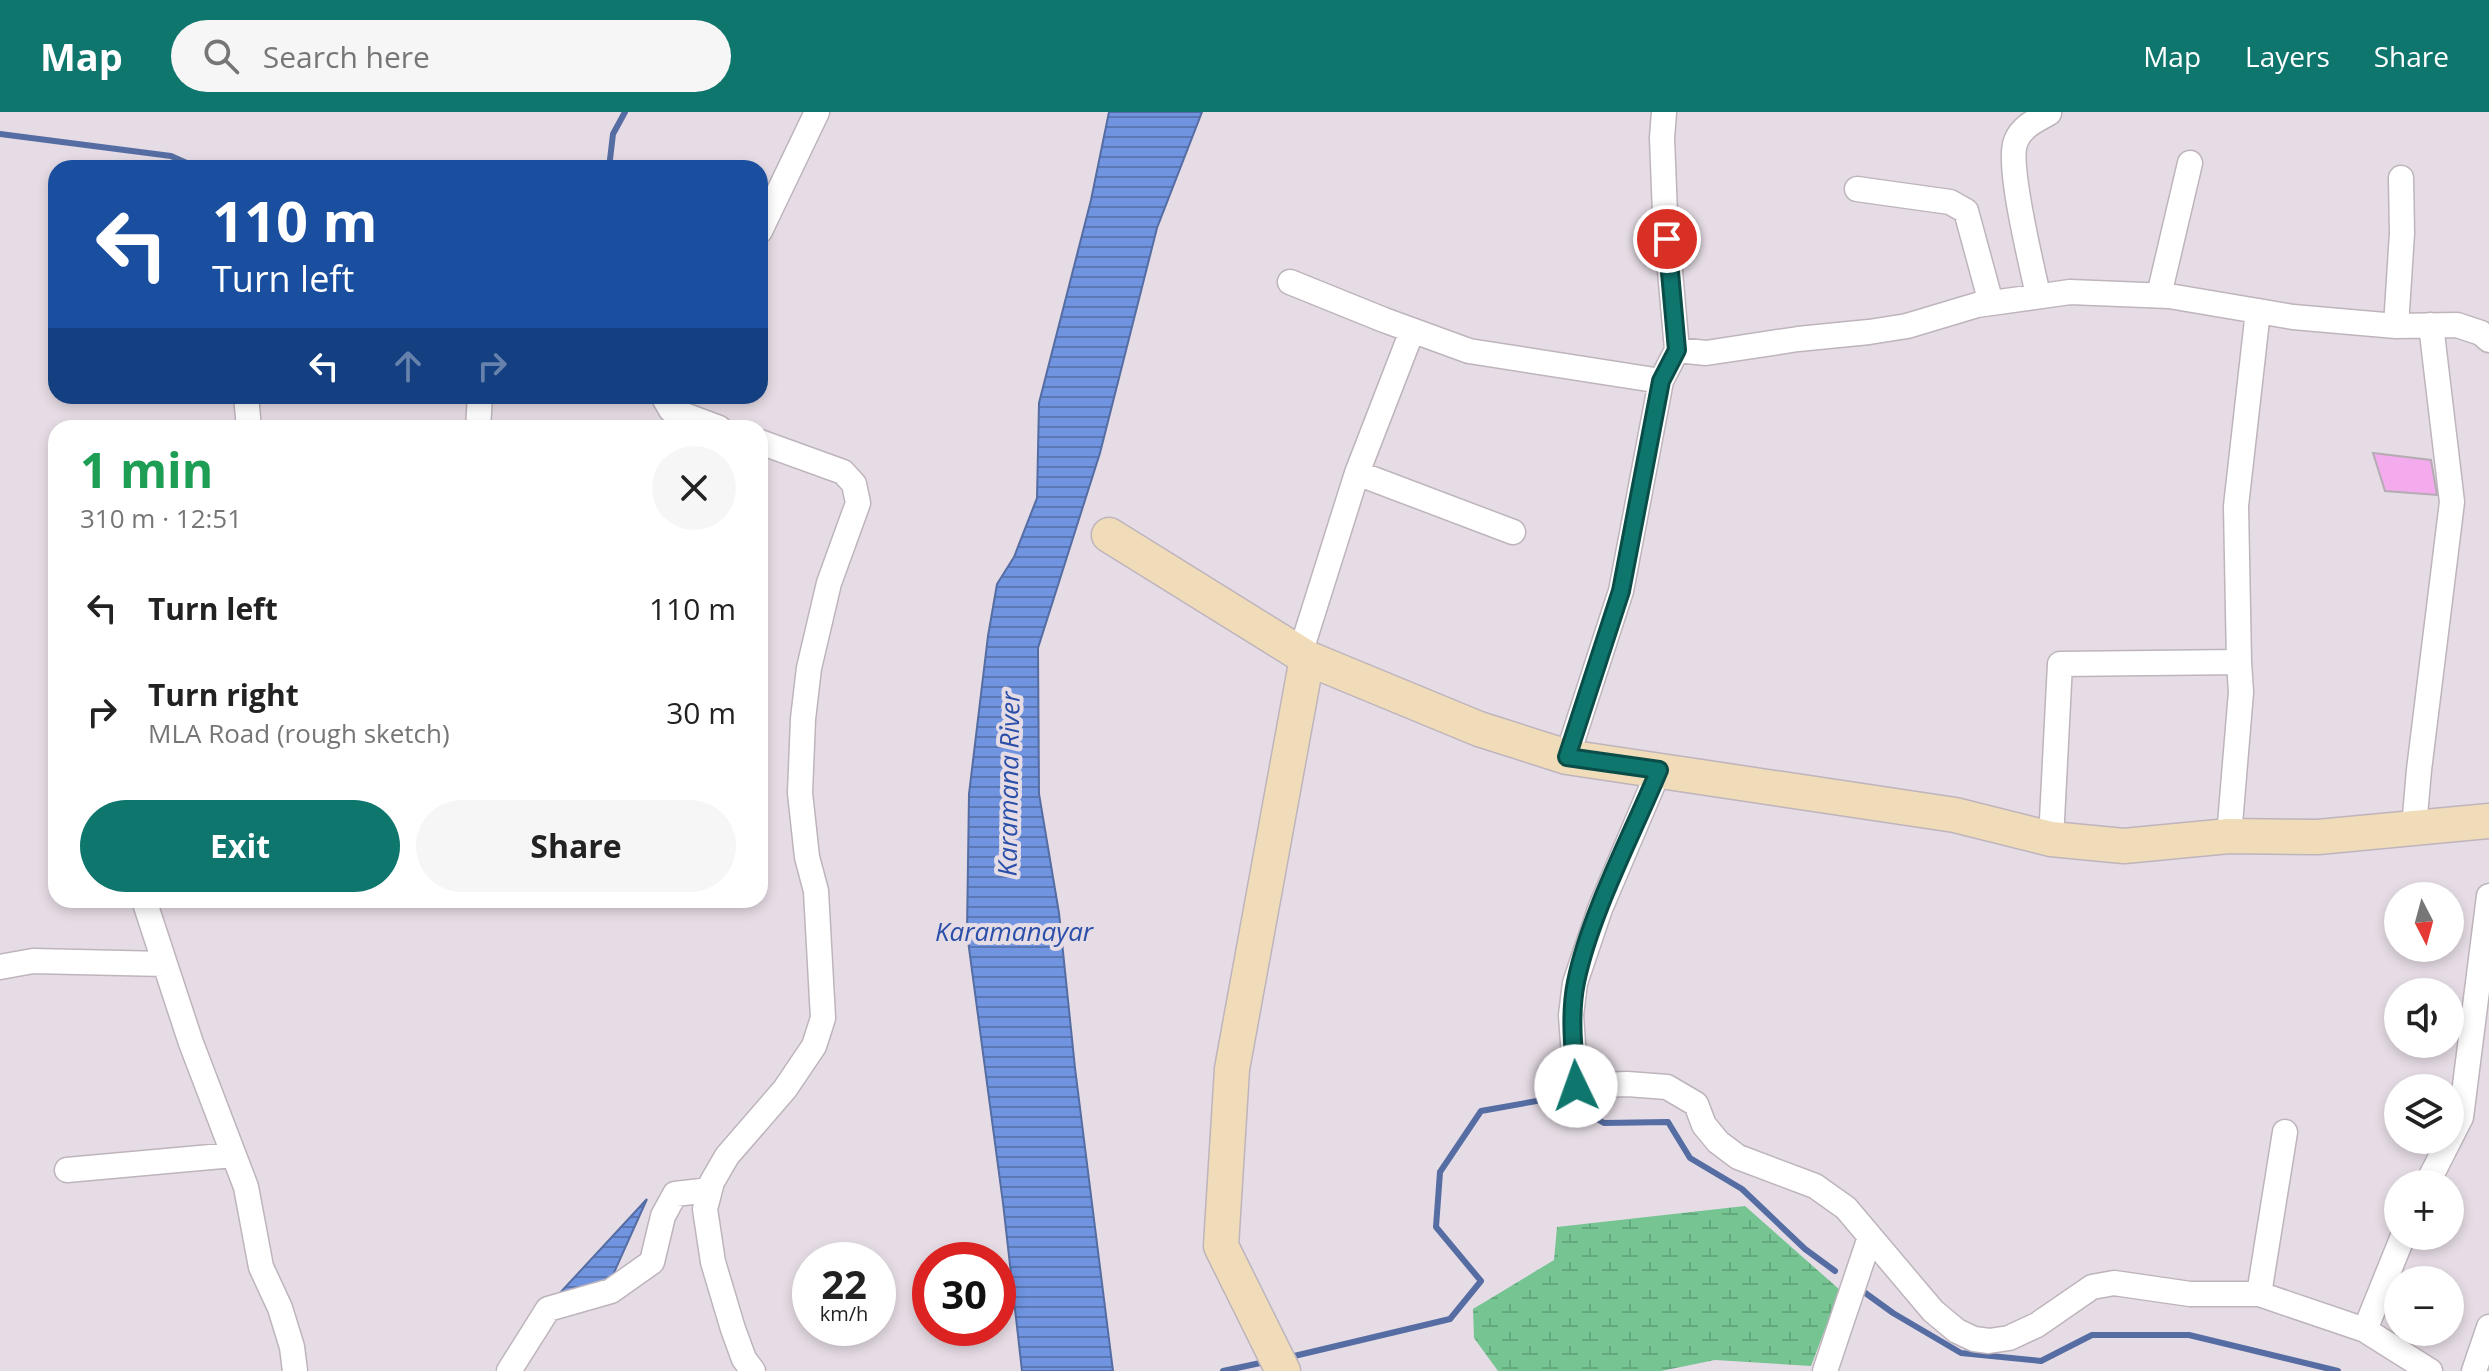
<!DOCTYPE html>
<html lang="en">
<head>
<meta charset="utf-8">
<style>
	:root { --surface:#fff; --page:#f6f6f6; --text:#222; --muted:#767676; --accent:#0f766e }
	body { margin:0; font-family:"Open Sans",sans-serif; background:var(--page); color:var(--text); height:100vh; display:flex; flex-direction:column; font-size:30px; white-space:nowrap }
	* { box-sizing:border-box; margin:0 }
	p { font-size:26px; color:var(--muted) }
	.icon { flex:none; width:44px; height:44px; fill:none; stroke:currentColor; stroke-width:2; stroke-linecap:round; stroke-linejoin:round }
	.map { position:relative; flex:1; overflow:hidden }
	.panel { position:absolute; left:48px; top:308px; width:720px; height:488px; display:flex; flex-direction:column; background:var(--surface); border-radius:24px; box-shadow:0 4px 12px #0003 }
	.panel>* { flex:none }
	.hud { position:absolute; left:48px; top:48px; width:720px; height:244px; border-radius:24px; box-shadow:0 4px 12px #0003; background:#1a4fa0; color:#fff; overflow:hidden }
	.needle { width:52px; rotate:174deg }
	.tools { position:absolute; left:2384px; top:770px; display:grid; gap:16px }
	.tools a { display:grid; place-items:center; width:80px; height:80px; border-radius:50%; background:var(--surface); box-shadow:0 4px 12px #0003; font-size:40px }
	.speed { position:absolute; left:792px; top:1130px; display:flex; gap:16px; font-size:40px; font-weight:700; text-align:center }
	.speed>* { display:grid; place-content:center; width:104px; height:104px; border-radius:50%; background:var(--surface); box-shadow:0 4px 12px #0003; line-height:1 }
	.speed small { font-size:20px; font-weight:400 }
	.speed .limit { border:12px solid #d22; background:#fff; color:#111 }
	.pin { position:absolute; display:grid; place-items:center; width:68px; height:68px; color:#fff; margin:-34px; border:4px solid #fff; border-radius:50%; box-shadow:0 2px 8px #0007 }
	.me { position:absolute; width:88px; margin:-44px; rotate:357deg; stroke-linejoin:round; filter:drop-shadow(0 0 6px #0008) }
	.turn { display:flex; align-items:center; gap:28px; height:168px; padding:0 32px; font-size:36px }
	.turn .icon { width:104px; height:104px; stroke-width:2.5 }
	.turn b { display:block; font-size:56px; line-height:68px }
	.lanes { display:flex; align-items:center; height:76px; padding:0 32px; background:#0003; justify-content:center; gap:40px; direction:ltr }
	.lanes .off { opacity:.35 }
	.round { display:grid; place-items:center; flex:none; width:84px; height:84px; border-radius:42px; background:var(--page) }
	.overview { display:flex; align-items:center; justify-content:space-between; height:136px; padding:0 32px }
	h1 { font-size:48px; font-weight:700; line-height:60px; color:#1e9e55 }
	.primary-button { display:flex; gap:16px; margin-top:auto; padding:16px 32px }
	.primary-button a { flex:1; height:92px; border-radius:48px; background:var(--accent); color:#fff; font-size:32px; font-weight:700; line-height:92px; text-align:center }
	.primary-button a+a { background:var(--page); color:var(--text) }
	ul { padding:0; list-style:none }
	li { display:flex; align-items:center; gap:24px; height:104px; padding:0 32px }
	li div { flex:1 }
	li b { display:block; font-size:30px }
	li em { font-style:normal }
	header { display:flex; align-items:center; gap:48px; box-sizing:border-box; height:112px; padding:0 40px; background:var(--accent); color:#fff }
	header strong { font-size:38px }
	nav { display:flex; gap:44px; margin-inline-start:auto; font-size:28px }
	.search { width:560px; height:72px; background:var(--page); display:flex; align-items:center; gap:20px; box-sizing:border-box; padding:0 28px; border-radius:44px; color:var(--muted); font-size:30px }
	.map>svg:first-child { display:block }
	.wetland { fill:url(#wetland-marsh) }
	.water { fill:url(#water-rules); stroke:#556da3; stroke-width:2 }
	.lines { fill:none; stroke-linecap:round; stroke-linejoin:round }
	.stream { stroke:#556da3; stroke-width:6 }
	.building { fill:#f4abed; stroke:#b5abb3; stroke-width:2 }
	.street-casing { stroke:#beb4bc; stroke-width:27 }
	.secondary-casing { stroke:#beb4bc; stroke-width:37 }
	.street { stroke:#fff; stroke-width:24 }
	.secondary { stroke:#f1dcba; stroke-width:34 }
	.route-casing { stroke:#0a4d48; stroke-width:20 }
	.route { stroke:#0f766e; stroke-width:14 }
	.labels { text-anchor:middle; stroke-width:8; stroke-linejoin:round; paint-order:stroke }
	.water-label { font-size:26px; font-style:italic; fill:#2a4fa9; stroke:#e6dce5 }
</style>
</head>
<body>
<header>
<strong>Map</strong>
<div class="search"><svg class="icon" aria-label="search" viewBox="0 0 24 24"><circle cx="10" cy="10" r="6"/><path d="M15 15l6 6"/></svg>Search here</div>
<nav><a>Map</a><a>Layers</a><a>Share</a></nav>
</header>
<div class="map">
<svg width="2489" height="1259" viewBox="0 0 2489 1259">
	<defs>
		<pattern id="wetland-marsh" width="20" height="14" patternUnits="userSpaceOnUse" patternTransform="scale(2)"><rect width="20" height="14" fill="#75c492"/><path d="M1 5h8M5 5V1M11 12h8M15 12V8" fill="none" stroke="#64a87d"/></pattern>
		<pattern id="water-rules" width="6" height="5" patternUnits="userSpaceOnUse" patternTransform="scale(2)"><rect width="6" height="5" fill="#7094e0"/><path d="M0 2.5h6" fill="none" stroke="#5b78b5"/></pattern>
	</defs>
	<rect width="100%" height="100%" fill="#e6dce5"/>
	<!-- wetland -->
	<path class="wetland" d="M1745,1094L1840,1178L1811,1254L1715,1248L1661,1259H1498L1474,1226L1473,1197L1554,1148L1557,1115Z"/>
	<!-- water -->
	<path class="water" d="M1109,0H1202L1157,116L1100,341L1038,536L1039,682L1059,801L1075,956L1113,1259H1022L1003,1091L967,821L969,682L988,524L997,472L1014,445L1037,386L1039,291L1091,88Z
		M647,1087L608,1174L558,1183Z"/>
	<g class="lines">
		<!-- stream -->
		<path class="stream" d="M0,22L171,44L198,56
			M609,56L613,22L625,0
			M1864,1180L1893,1201L1961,1241L2041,1249L2092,1223H2189L2338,1259
			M1290,1245L1450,1207L1481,1169L1436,1115L1440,1060L1481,999L1559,985L1604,1011L1668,1010L1690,1046L1742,1077L1805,1137L1835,1159
			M1223,1259L1265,1250"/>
	</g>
	<!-- building -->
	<path class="building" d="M2373,341L2431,348L2437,383L2385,379Z"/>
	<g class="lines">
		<!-- street casing -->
		<g class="street-casing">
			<path id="street" d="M1857,77L1950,90L1966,99L1991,191
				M760,119L817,0
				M1290,170L1384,208L1469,239L1661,269
				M2038,183C2032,154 2006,51 2016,29C2022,14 2037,8 2049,1
				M2159,183L2190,51
				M2396,214L2402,121L2401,66
				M1677,238L1706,241L1798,227L1869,220L1907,214L1977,193L2070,180L2169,184L2293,205L2396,214L2457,213L2481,221L2489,228
				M246,284L249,316
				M663,284L671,298L719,316
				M478,316L480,284
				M1357,361L1412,219
				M1300,542L1357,361L1513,420
				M1567,645L1621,479L1661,269L1677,238L1665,102L1662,26L1664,0
				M1659,658L1600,797L1575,871L1571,903L1576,974L1627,972L1667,975L1696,992L1704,1013L1718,1030L1738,1045L1815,1074L1846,1096L1933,1199L1957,1219L1974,1227L1989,1229L2009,1226L2037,1213L2092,1175L2114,1171L2190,1182H2259L2365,1218L2430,1259
				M2414,715L2419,658L2452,390L2431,213
				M2229,724L2241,580L2239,550
				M2051,727L2060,552L2239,550L2236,394L2258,199
				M144,788L165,852
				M0,855L33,849L165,852L191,931L246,1075L261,1155L280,1196L292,1235L295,1259
				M67,1058L233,1043
				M2427,1072L2461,1005L2489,784
				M2259,1182L2285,1020
				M2365,1218L2403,1124
				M509,1259L548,1197L611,1179L652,1150L663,1104L675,1082L710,1078
				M753,1259L744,1247L733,1217L713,1150L705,1097L712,1070L727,1044L785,977L814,934L823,906L816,779L807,745L800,681L803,607L809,556L829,471L858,391L854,372L843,360L760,330
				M1825,1259L1870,1125
				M2474,1259L2489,1215"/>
		</g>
		<!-- secondary casing -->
		<g class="secondary-casing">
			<path id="secondary" d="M1109,423L1307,546L1479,617L1567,645L1955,703L2051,727L2124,734L2229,724L2318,725L2489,709
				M1283,1259L1221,1134L1232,957L1307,546"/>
		</g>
		<!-- street -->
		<use href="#street" class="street"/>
		<!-- secondary -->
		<use href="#secondary" class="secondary"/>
	</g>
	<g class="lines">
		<!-- route casing -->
		<g class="route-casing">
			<path id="route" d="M1576,974C1574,940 1569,904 1576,870C1590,802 1632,723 1659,658L1567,645L1621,479L1661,269L1677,238L1667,127"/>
		</g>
		<!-- route -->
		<use href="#route" class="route"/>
	</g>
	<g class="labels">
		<!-- water labels -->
		<g class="water-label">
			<text transform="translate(1009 672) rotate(-89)" y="9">Karamana River</text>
			<text x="1014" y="829">Karamanayar</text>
		</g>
	</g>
</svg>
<div class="tools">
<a><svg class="needle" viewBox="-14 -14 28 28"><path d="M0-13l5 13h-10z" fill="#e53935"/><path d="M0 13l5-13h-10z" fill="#767676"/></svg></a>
<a><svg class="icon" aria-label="sound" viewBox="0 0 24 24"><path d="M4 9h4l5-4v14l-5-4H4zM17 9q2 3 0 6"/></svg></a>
<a><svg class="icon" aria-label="layers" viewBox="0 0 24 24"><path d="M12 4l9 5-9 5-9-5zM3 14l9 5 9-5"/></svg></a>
<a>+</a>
<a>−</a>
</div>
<div class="speed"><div>22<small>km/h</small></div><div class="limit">30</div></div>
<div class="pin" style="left:1667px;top:127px;background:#d93025"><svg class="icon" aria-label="arrive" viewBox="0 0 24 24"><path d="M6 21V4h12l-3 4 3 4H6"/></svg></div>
<svg class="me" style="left:1576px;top:974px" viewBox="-20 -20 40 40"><circle r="19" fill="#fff"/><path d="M0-13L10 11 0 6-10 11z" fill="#0f766e"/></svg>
<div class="hud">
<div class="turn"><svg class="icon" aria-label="left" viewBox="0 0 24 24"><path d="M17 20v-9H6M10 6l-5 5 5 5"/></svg><div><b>110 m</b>Turn left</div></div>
<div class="lanes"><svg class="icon" aria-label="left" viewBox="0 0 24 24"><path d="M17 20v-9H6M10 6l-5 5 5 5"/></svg><svg class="icon off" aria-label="ahead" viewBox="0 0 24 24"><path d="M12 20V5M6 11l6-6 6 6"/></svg><svg class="icon off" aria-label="right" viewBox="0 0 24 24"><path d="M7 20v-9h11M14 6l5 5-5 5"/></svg></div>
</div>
<section class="panel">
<div class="overview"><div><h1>1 min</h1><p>310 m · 12:51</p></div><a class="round"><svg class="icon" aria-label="close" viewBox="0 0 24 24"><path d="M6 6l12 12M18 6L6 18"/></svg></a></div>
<ul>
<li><svg class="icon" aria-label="left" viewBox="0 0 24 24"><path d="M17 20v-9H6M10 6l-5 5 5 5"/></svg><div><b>Turn left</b></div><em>110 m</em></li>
<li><svg class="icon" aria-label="right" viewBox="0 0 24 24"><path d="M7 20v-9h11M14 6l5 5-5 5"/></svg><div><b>Turn right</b><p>MLA Road (rough sketch)</p></div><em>30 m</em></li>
</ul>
<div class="primary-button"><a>Exit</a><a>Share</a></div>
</section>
</div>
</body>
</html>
